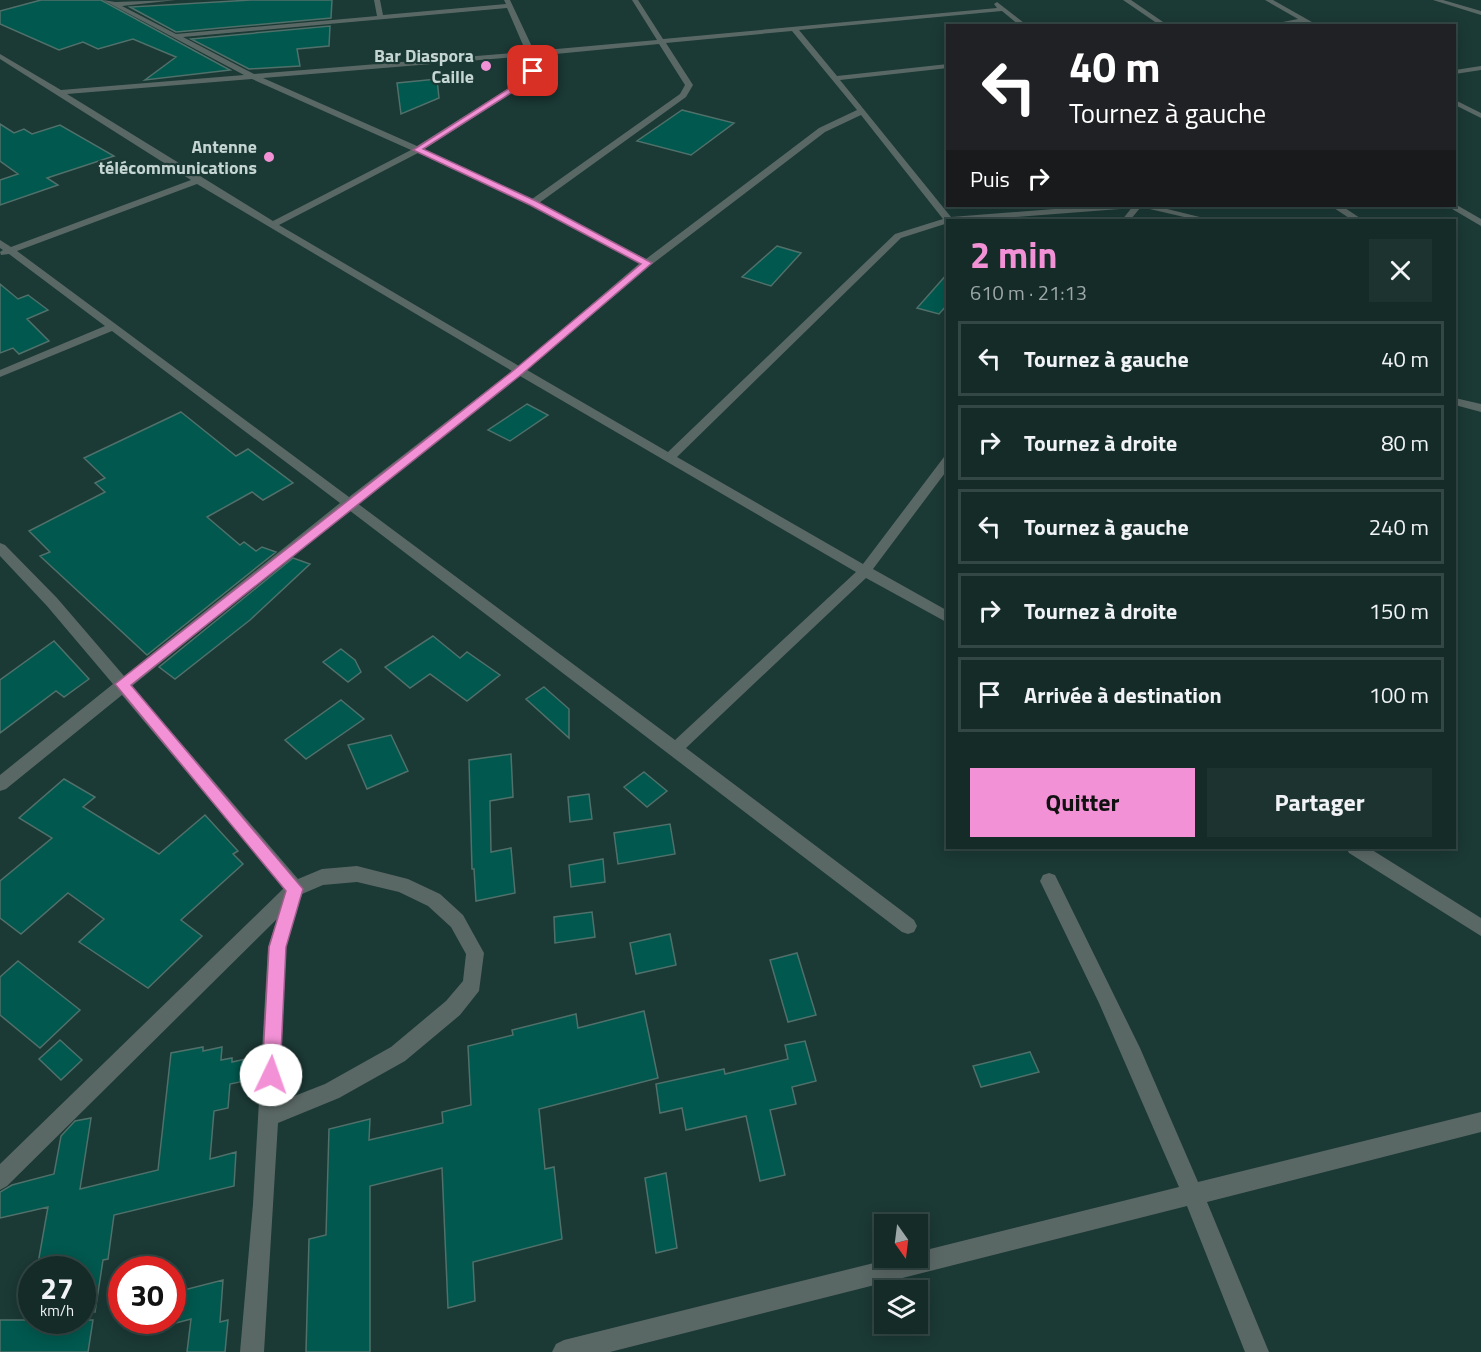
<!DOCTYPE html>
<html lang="fr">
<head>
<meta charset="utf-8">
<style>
	:root { --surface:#142b28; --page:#1d3330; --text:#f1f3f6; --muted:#9da7a8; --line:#334745; --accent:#f391d6 }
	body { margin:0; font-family:"Titillium Web",sans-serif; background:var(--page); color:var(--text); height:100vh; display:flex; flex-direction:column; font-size:22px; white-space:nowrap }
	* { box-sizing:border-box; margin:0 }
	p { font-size:20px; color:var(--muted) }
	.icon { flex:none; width:33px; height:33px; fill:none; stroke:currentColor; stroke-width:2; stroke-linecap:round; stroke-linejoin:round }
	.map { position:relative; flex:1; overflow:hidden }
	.drawer { position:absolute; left:946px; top:219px; width:510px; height:630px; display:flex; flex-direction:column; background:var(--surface); border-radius:0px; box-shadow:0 3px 15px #0003,0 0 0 2px var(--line) }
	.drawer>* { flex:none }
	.top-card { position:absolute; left:946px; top:24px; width:510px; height:183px; border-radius:0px; box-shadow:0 3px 15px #0003,0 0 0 2px var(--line); background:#202124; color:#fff; overflow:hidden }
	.needle { width:39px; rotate:166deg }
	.controls { position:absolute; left:874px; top:1214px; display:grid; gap:12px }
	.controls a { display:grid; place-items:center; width:54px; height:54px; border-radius:0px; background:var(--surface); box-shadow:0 3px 15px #0003,0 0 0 2px var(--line); font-size:30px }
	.speed { position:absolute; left:18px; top:1256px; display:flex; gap:12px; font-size:30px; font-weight:700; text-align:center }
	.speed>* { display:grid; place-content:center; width:78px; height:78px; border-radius:50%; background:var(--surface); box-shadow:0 3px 15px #0003,0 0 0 2px var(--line); line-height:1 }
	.speed small { font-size:15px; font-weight:400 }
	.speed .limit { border:9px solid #d22; background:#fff; color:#111 }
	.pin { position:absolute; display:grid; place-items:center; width:51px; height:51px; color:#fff; margin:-26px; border-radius:12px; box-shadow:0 3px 9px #0006 }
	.me { position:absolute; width:66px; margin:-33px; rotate:3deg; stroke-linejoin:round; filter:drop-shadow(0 0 4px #0008) }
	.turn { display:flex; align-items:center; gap:21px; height:126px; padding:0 24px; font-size:27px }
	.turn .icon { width:78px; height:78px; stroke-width:2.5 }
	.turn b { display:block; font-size:42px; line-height:51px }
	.then { display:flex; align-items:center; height:57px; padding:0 24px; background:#0003; gap:12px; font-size:22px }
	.round { display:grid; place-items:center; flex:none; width:63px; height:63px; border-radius:0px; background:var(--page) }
	.headline { display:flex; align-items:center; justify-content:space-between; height:102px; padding:0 24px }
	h1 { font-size:36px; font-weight:700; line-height:45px; color:var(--accent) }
	.action { display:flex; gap:12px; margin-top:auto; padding:12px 24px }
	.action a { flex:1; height:69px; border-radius:0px; background:var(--accent); color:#111; font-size:24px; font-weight:700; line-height:69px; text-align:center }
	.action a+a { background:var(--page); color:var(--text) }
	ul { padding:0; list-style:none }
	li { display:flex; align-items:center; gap:18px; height:75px; margin:0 12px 9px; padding:0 12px; border:3px solid var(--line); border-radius:0px }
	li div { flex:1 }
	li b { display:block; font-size:22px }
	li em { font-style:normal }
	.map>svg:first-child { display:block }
	.building { fill:#00584e; stroke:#50706a; stroke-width:1.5 }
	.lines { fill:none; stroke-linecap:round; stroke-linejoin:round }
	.minor { fill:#5a6865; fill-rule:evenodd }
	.route { fill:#f391d6; stroke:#9e5e8b; stroke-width:1.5 }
	.poi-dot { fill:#f391d6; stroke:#1b3935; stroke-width:2 }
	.labels { text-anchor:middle; stroke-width:4.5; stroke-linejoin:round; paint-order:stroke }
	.far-poi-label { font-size:18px; font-weight:bold; fill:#c4d5d2; stroke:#1b3935; text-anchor:end }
</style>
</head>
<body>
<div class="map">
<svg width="1481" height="1352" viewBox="0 0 1481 1352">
	<rect width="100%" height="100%" fill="#1b3935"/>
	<!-- building -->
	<path class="building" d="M41,0H101L230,70L145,80L176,57L133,39L98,49L83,42L59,50L0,24V11Z
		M251,0H332L331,18L176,32L130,7Z
		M330,26L329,46L297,49L300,66L249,69L191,39Z
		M437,79L439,98L401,114L397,83Z
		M682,110L734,123L691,155L637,141Z
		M0,124L14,133L24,129L32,134L60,125L114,156L47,178L58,185L0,205V180L18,174L0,161Z
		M777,246L801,253L771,286L742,277Z
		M948,273V304L939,314L917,308Z
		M0,284L18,299L28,295L48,310L27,319L49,341L19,354L13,348L0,353Z
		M527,404L548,415L510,441L488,430Z
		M181,412L236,456L248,449L293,483L263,500L252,492L207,517L240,545L244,542L256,551L262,547L276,552L147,655L40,556L50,552L29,531L105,492L95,483L105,478L84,458Z
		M293,558L310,564L250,620L175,679L159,667Z
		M433,636L460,658L467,652L500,675L467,701L430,674L410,688L385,667Z
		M54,641L89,679L64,697L56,691L0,733V680Z
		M341,649L355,660L361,672L348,682L323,662Z
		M544,687L569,709V738L526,699Z
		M341,700L364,719L306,759L285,740Z
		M391,735L408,771L367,789L348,745Z
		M511,754L513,797L490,801L491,852L511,848L515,893L476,901L474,869H472L469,760Z
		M644,772L667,791L647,807L624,787Z
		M64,779L95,797L83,807L159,854L205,815L238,851L233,854L243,864L181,920L202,936L148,988L79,942L104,919L68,893L21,934L0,918V881L52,838L19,818Z
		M589,794L592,819L570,822L568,797Z
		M670,824L675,854L618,864L614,833Z
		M603,859L605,882L571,887L569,865Z
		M592,912L595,937L555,943L554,917Z
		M670,934L676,965L636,974L630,943Z
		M797,953L816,1015L788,1022L770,960Z
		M18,961L80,1010L40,1048L0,1015V977Z
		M644,1011L658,1078L539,1109L545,1169L554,1167L562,1239L473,1262L475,1301L448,1308L442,1168L370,1186V1352H306L309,1239L326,1235L329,1129L370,1119L369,1140L443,1123L442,1112L471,1105L468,1046L513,1035L512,1030L576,1014L578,1028Z
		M60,1040L82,1060L61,1080L39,1059Z
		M805,1041L816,1081L792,1087L796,1104L770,1110L785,1175L760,1181L746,1116L686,1130L682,1108L660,1113L656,1084L724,1069L725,1074L788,1059L785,1045Z
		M203,1047V1051L222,1047L221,1060L232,1058V1062L259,1056L258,1078L230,1084L228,1108L214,1111L210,1159L236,1152L234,1186L114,1215L108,1259L103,1260L95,1312L82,1311V1269H37L48,1207L0,1218V1192L12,1185L54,1174L61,1136L75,1121L91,1118L80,1189L158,1170L171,1053Z
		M1030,1052L1039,1072L981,1087L973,1066Z
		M666,1173L677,1248L656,1253L645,1178Z
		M223,1280L220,1322L228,1320L225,1352H187L191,1319L172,1324V1293Z
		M0,1320H93L88,1352H0Z"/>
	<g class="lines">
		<!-- minor -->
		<path class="minor" d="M103,0L115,2L176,0L122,6L176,34L377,16L374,0H380L383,15L506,4L504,0H510L534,51L657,40L632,0H638L663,39L997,8L994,4L997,2L1028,26H1020L1002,11L799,30L837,76L948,64V68L840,80L951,217L1092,206H1125L1120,209L977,220H948V223L901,238L677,457L863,564L944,457L948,456V469L873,569L948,611V623L866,578L686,748L914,920L917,926L914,932L908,934L902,932L349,510L132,686L298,879L322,869L357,866L408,879L440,894L463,915L484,953L479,991L460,1015L405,1061L339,1098L278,1123L264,1352H240L253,1204L268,947L277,919L7,1186L0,1190V1164L284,888L122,695L6,789L0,791V775L113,684L47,606L0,556V543L5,545L57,598L124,676L340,503L112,331L0,377V370L105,326L9,254L1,255L0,252L3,250L0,248V240L11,247L191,180L0,59V54L61,90L244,75ZM507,8L526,52L254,74L183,37ZM792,31L857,110L819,128L646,259L539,203L686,97L693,85L666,43ZM659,44L685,85L680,94L532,199L424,149L533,80L536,69L535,56ZM527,56L526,77L417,146L263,78ZM252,79L411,150L273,221L67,94ZM861,115L943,219L895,234L668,452L527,370L651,265L825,132ZM418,153L530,205L640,263L519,366L279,225ZM197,184L512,371L349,497L17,251ZM520,376L856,572L675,740L357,503ZM357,882L399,892L428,906L451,927L466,954L463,981L446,1001L391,1047L325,1084L279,1102L286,947L302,894L323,885Z
			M1123,0H1131L1169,26H1161Z
			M1265,0H1273L1319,26H1310L1304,22L1263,26L1298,19Z
			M1433,0H1443L1481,11V15Z
			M1481,66V70L1455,74V70Z
			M1455,100L1481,113V118L1455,105Z
			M1455,204L1481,219V226L1447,206Z
			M1133,206H1155L1212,220H1197L1141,207L1130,220H1122Z
			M1331,206H1342L1363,220H1352Z
			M1455,398L1481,404V412L1455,405Z
			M1346,848H1369L1481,918V936L1349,853Z
			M1049,873L1055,875L1140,1048L1198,1182L1481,1112V1132L1207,1202L1269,1352H1245L1187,1206L610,1352H552L556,1344L564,1340L898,1257H918V1252L1179,1187L1099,1003L1040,881L1043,875Z"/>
	</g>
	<!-- route -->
	<path class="route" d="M531,70L536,71L533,79L423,149L536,201L652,263L522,374L131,685L303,889L286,947L280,1075L277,1081L271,1084L264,1081L262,1075L269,947L286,891L115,684L514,370L641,264L530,205L413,150L527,77Z"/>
	<!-- markers -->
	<g class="poi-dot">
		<circle cx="486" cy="66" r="6"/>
		<circle cx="269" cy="157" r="6"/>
	</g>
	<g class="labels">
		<!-- far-poi labels -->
		<g class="far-poi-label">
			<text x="474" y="62">Bar Diaspora<tspan x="474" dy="21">Caille</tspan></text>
			<text x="257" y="153">Antenne<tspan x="257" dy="21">télécommunications</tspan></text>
		</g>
	</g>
</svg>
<div class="controls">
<a><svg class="needle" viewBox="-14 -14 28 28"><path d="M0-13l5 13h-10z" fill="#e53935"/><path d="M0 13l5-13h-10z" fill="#9da7a8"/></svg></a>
<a><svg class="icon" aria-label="layers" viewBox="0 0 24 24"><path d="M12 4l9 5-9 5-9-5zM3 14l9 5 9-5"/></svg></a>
</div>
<div class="speed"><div>27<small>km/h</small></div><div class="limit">30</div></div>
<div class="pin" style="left:533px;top:71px;background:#d93025"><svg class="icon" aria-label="arrive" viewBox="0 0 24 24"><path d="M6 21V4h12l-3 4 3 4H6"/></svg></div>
<svg class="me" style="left:271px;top:1075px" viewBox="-20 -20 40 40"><circle r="19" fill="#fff"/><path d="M0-13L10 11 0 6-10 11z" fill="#f391d6"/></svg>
<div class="top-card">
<div class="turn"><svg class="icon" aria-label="left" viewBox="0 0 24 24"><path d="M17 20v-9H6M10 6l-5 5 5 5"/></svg><div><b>40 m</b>Tournez à gauche</div></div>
<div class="then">Puis<svg class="icon" aria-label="right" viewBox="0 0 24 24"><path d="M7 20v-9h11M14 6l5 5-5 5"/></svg></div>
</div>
<section class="drawer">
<div class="headline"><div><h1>2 min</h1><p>610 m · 21:13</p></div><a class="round"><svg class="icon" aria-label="close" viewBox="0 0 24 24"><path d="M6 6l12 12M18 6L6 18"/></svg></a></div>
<ul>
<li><svg class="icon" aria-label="left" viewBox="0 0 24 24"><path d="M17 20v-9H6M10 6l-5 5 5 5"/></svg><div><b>Tournez à gauche</b></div><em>40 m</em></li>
<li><svg class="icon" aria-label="right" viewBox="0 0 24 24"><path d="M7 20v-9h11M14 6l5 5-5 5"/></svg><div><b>Tournez à droite</b></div><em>80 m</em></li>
<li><svg class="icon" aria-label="left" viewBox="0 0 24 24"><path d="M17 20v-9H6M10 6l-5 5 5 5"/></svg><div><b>Tournez à gauche</b></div><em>240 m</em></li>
<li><svg class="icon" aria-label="right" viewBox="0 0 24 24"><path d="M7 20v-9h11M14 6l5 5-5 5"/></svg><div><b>Tournez à droite</b></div><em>150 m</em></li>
<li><svg class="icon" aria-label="arrive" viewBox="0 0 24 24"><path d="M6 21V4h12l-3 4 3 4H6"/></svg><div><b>Arrivée à destination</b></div><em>100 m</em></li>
</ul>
<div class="action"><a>Quitter</a><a>Partager</a></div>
</section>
</div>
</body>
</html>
